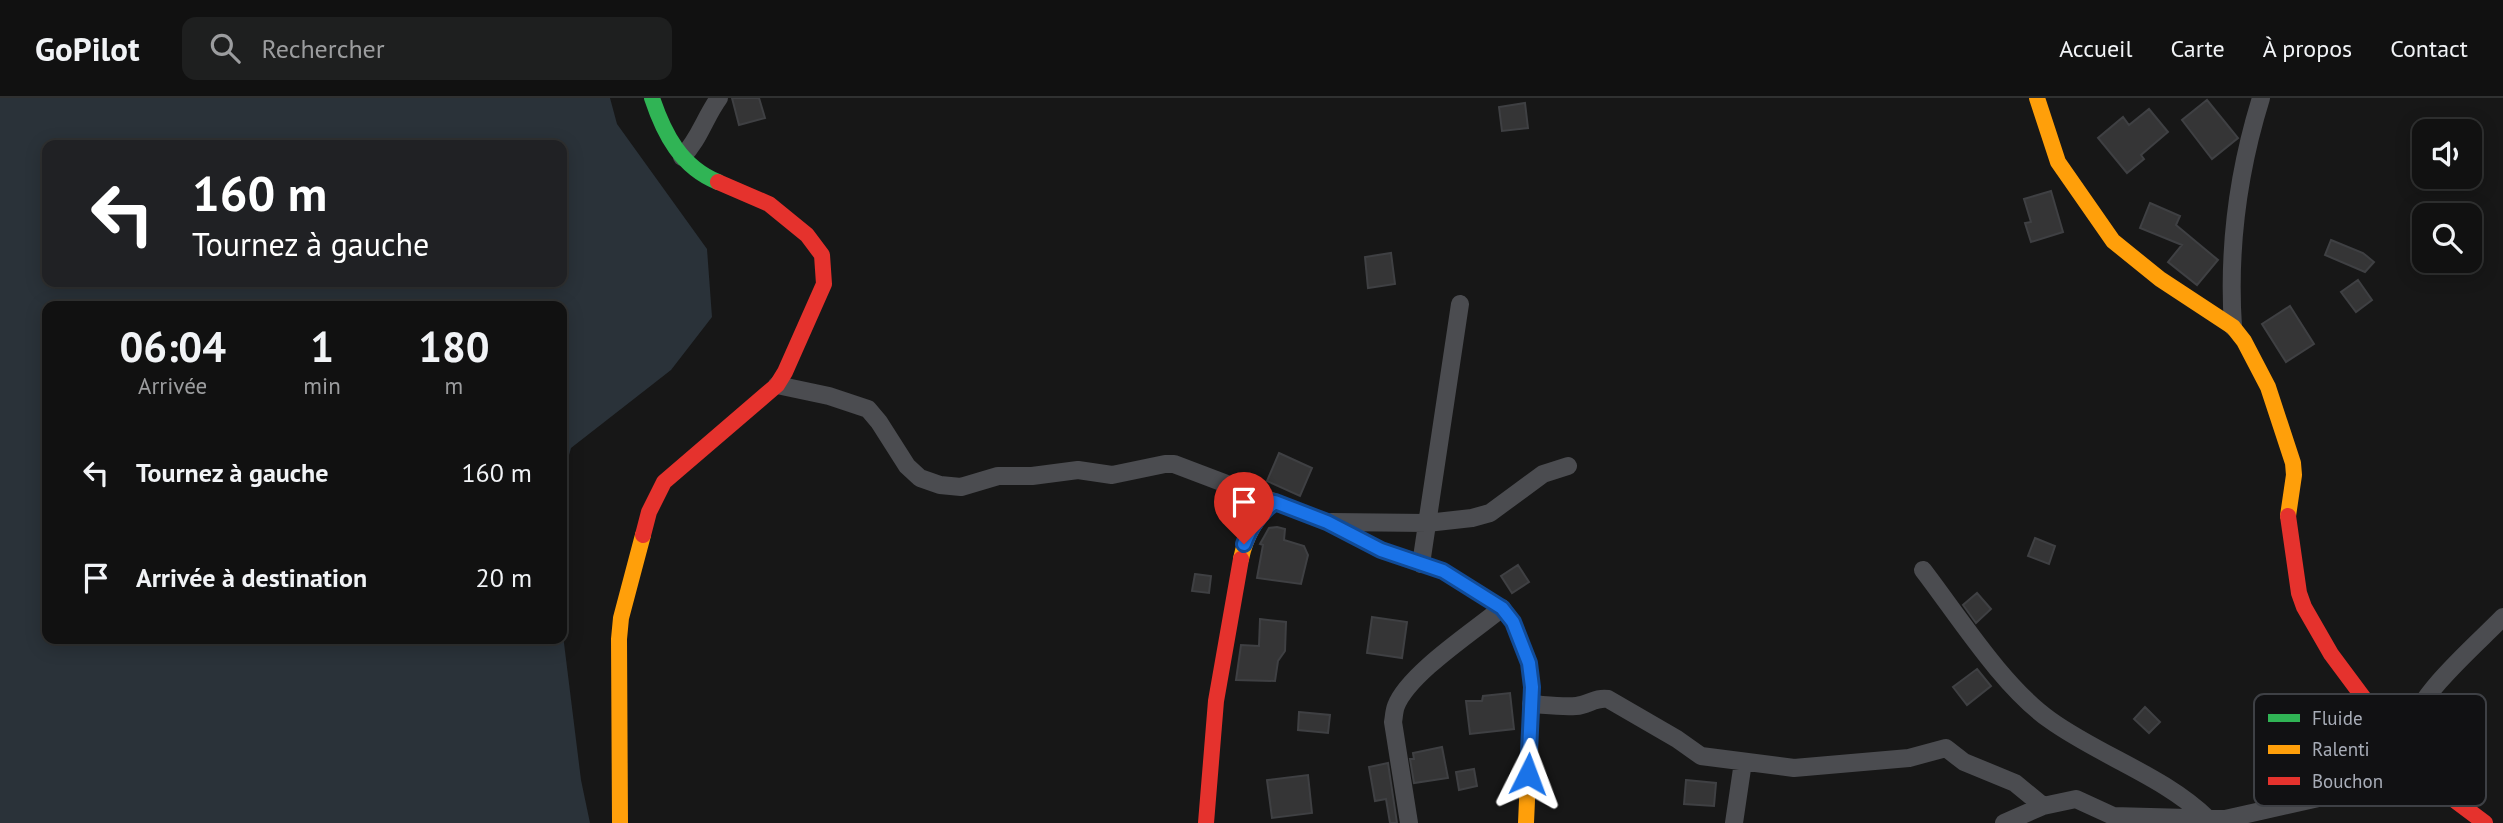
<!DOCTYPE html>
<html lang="fr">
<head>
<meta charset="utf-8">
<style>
	:root { --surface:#111; --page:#1e1f1f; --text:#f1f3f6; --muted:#9c9d9f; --line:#303131 }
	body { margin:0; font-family:"PT Sans",sans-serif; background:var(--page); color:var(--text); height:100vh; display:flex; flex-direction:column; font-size:26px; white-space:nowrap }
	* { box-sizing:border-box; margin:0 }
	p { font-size:23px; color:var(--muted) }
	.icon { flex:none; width:38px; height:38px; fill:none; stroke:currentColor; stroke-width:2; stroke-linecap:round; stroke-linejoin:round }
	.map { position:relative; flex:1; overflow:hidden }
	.side { position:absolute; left:42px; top:203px; width:525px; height:343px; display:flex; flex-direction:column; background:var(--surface); border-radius:14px; box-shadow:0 4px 18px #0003,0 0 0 2px var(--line) }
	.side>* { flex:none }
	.hud { position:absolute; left:42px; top:42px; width:525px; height:147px; border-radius:14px; box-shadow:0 4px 18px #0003,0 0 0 2px var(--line); background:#202124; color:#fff; overflow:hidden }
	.controls { position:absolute; left:2412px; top:21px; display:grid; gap:14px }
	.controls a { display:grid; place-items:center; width:70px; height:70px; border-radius:14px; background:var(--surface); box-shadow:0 4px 18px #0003,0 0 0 2px var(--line); font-size:35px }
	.pin { position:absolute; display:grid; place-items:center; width:60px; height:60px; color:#fff; margin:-72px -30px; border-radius:50% 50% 50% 0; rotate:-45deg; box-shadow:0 0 7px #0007 }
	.pin .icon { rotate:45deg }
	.me { position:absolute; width:77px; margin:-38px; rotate:3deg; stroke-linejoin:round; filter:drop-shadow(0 0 5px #0008) }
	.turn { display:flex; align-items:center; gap:24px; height:147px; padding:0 35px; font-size:32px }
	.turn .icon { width:91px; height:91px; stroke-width:2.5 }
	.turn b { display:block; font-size:49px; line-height:60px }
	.eta { display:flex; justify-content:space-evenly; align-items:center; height:119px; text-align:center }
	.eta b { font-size:42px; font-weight:600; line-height:49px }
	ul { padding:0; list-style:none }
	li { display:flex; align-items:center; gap:21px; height:105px; padding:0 35px }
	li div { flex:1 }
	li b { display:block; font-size:26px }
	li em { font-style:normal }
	header { display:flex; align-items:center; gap:42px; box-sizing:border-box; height:98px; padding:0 35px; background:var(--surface); border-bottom:2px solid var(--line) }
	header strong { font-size:33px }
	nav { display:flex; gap:38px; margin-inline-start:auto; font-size:24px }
	.search { width:490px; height:63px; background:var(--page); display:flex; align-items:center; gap:18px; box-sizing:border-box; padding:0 24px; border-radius:14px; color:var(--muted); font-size:26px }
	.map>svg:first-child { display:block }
	.water { fill:#2a3239; fill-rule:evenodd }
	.building { fill:#353536; stroke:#3f4043; stroke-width:2 }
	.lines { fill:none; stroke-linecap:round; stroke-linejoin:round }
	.street { stroke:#4b4c50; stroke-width:18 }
	.fast { stroke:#30b455; stroke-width:16 }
	.slow { stroke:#ff9f0a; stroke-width:16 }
	.jam { stroke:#e5322d; stroke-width:16 }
	.route-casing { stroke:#114b97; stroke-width:18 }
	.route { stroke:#1a73e8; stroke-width:12 }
	.key { fill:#111113; stroke:#3e4045; stroke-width:2 }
	.key-label { font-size:19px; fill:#a8adb8 }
</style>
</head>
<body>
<header>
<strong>GoPilot</strong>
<div class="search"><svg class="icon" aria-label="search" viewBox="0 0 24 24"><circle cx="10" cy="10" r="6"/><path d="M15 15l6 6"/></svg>Rechercher</div>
<nav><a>Accueil</a><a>Carte</a><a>À propos</a><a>Contact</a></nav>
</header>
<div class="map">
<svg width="2503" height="725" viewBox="0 0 2503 725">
	<rect width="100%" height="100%" fill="#171717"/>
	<!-- water -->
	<path class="water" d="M0,0H610L617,26L707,151L712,219L671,272L571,350L562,382V208H47V541H562V529L581,682L590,725H0ZM47,47H562V184H47Z"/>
	<!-- building -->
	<path class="building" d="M732,0H759L765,20L739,27Z
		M2207,2L2238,40L2212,61L2182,22Z
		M1525,5L1528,30L1502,33L1499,9Z
		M2149,11L2168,34L2141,57L2144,61L2127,75L2098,40L2123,19L2129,27Z
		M2051,93L2063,134L2031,144L2025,125L2031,124L2024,101Z
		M2150,105L2180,118L2176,127L2218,162L2197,187L2168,164L2182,147L2140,130Z
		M2331,142L2363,155L2374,164L2365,174L2325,157Z
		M1391,155L1395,186L1368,190L1365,159Z
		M2358,182L2372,202L2356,214L2341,194Z
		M2290,208L2314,246L2286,264L2262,226Z
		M1279,355L1312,370L1300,398L1267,383Z
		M1277,429L1285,431L1284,442L1304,448L1308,457L1301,486L1257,480L1263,447L1260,446L1269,430Z
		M2035,440L2055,448L2049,466L2028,458Z
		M1518,467L1529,484L1512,495L1501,478Z
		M1195,476L1211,478L1209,495L1192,493Z
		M1977,495L1991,511L1976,525L1963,507Z
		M1372,519L1407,524L1402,560L1367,555Z
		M1260,521L1286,524L1285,553L1278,563L1275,583L1236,582L1241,547L1259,548Z
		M1977,571L1991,588L1967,607L1953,589Z
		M1510,595L1514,631L1470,636L1466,603H1482L1483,598Z
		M2145,609L2160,624L2149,635L2134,621Z
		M1299,614L1330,617L1328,635L1298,632Z
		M1442,649L1448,680L1414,685L1410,661H1414L1413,655Z
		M1388,665L1397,725H1390L1386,701L1375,703L1369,669Z
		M1474,671L1477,688L1459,692L1456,674Z
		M1308,677L1312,715L1272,720L1267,682Z
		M1686,682L1716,685L1714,708L1684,706Z"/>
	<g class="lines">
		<!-- street -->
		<path class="street" d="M682,59C699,42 705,19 719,0
			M2233,229C2228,153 2238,74 2261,0
			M777,287L829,298L868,311L879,324L907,368L920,380L940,387L961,389L998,378H1032L1078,372L1112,377L1165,366H1174L1274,404
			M1331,424L1427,425L1472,420L1490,415L1543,376L1568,368
			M1421,466L1460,206
			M1923,472C1959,519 2003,589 2050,622C2100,658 2164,678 2208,721
			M1531,606C1546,607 1561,609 1576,608C1588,607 1596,599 1608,601L1677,641L1701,658L1794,670L1909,660L1946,650L1964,664L2015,685L2043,708
			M2408,662C2408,651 2408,640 2411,629C2419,595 2478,545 2503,519
			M1409,725L1393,624C1394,619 1394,613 1396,608C1408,576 1474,533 1502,510
			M1734,725L1743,664
			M2004,725L2043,708L2076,701L2113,718L2225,721
			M2218,725L2225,721L2421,677"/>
		<!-- fast -->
		<path class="fast" d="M652,0C664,36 681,69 718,84"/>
		<!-- slow -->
		<path class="slow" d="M2037,0L2058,64L2113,143L2160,181L2233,229L2244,243L2268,289L2293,365L2294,377L2288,418
			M1241,461C1246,437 1256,420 1274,404L1327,424L1381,452L1443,473L1502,510L1513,524L1529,565L1532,589L1526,725
			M620,725L619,541L621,520L643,437"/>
		<!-- jam -->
		<path class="jam" d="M2288,418L2299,495L2304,509L2331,556L2421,677L2485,725
			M643,437L649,414L664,384L777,287L785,274L824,186L822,157L807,137L769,106L718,84
			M1206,725L1216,603L1241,461"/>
	</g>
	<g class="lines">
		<!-- route casing -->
		<g class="route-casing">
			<path id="route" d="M1244,446C1251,428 1259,416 1275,404L1327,424L1381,452L1443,473L1502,510L1513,524L1529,565L1532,589L1528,676"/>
		</g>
		<!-- route -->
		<use href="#route" class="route"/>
	</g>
	<!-- legend -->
	<rect x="2254" y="596" width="232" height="112" rx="10" class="key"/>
	<rect x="2268" y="616" width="32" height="8" fill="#30b455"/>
	<rect x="2268" y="647" width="32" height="9" fill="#ff9f0a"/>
	<rect x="2268" y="679" width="32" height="8" fill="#e5322d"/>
	<g class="key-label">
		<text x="2312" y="627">Fluide</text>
		<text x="2312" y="658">Ralenti</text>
		<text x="2312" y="690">Bouchon</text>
	</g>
</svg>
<div class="controls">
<a><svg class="icon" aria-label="sound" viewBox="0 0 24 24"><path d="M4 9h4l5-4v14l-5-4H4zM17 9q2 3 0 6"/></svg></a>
<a><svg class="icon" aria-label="search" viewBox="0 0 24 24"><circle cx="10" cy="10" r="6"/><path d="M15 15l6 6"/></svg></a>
</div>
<div class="pin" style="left:1244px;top:446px;background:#d93025"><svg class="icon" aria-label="arrive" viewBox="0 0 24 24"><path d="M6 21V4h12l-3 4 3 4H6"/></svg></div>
<svg class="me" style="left:1528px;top:676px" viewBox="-20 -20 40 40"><path d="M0-17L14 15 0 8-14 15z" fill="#1a73e8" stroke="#fff" stroke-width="4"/></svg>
<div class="hud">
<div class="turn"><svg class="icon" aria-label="left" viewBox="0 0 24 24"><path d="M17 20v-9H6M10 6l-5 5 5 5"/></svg><div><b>160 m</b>Tournez à gauche</div></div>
</div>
<section class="side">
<div class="eta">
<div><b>06:04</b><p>Arrivée</p></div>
<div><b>1</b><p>min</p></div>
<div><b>180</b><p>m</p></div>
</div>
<ul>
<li><svg class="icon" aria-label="left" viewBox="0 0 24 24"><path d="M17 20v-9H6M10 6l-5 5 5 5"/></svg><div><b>Tournez à gauche</b></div><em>160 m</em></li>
<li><svg class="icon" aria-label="arrive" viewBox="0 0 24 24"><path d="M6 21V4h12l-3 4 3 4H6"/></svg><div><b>Arrivée à destination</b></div><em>20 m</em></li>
</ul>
</section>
</div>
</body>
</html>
